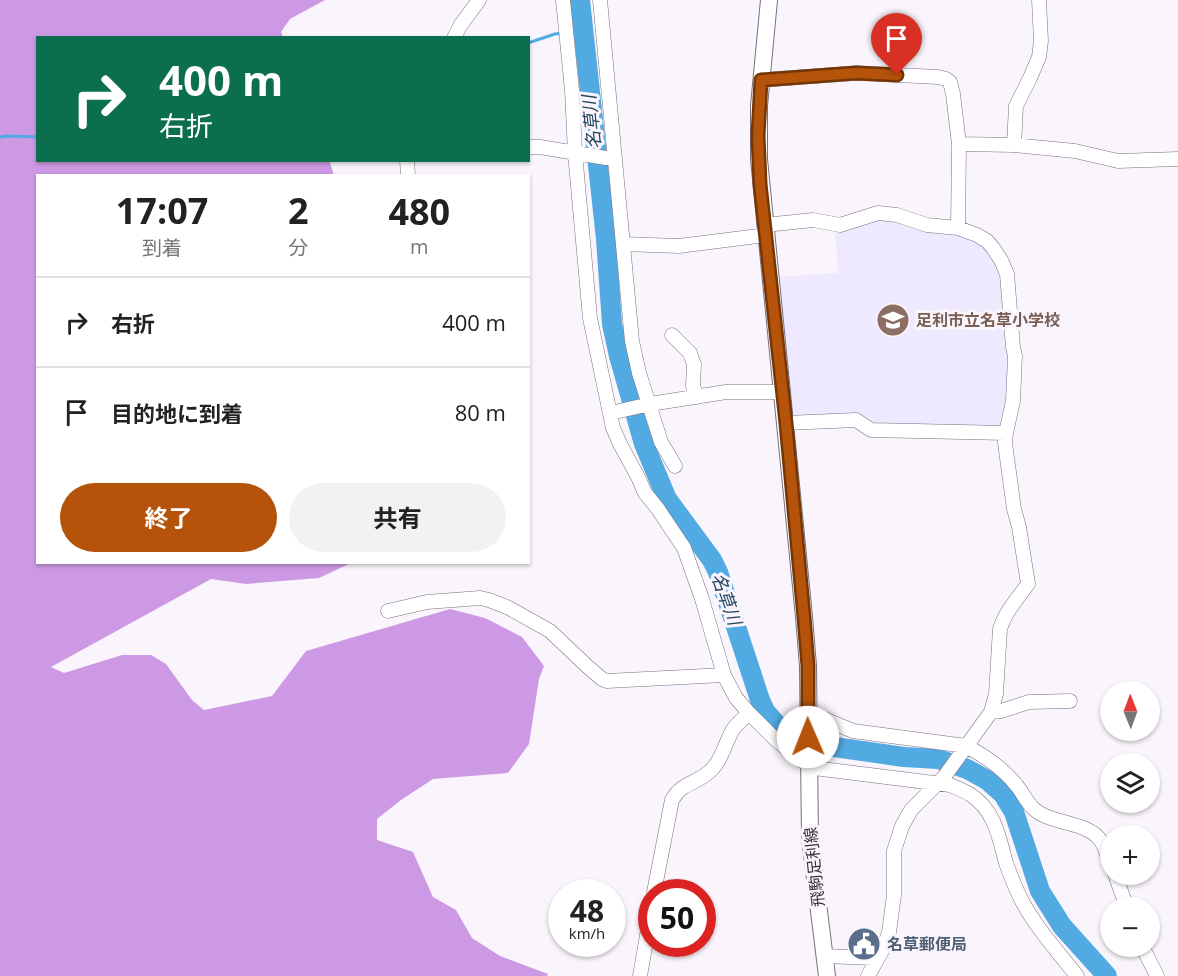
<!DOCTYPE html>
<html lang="ja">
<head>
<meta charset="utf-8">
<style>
	:root { --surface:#fff; --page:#f2f2f2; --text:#222; --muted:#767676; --line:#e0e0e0; --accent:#b45309 }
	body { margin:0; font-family:"Open Sans","Noto Sans JP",sans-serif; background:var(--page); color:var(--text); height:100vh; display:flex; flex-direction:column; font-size:22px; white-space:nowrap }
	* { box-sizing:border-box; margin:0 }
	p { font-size:20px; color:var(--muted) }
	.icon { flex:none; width:33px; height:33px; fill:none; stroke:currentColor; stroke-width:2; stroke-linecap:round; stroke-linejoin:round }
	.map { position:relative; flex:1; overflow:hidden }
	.details { position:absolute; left:36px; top:174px; width:494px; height:390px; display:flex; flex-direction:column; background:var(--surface); border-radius:0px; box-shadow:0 2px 4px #0004 }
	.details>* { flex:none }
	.top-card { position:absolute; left:36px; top:36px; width:494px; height:126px; border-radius:0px; box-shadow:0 2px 4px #0004; background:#0b6e4f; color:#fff; overflow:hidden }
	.needle { width:39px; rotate:359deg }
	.tools { position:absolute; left:1100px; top:681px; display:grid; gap:12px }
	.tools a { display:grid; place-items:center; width:60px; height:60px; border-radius:50%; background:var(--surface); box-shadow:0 2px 4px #0004; font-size:30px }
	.speed { position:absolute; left:548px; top:879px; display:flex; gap:12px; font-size:30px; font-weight:700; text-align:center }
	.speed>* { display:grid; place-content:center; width:78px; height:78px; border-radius:50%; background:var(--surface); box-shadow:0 2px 4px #0004; line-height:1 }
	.speed small { font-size:15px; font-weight:400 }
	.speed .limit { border:9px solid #d22; background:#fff; color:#111 }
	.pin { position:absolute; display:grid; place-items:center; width:51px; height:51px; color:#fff; margin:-62px -26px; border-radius:50% 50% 50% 0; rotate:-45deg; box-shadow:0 0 6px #0007 }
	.pin .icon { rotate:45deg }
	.me { position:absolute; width:66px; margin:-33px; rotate:359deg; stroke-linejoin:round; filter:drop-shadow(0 0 4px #0008) }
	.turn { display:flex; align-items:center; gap:21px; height:126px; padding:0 24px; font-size:27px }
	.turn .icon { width:78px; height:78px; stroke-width:2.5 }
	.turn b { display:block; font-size:42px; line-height:51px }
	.eta { display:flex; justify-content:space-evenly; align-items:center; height:102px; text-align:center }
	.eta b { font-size:36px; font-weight:700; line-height:42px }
	.cta { display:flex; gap:12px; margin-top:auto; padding:12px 24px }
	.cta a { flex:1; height:69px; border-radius:36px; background:var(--accent); color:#fff; font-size:24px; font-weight:700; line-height:69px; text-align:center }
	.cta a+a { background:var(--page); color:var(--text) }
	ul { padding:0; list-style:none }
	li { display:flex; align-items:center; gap:18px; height:90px; padding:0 24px; border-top:2px solid var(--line) }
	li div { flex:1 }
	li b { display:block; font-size:22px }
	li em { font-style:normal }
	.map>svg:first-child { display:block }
	.education { fill:#efe9ff }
	.forest { fill:#ce99e4 }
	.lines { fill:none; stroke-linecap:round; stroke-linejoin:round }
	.stream { stroke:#52aae3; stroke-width:3 }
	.river { stroke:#52aae3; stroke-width:20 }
	.minor-casing { stroke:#7a6e7f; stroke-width:15 }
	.major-casing { stroke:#7a6e7f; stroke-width:18 }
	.minor { stroke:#fff; stroke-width:14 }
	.major { stroke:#fff; stroke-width:16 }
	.route-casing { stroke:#753606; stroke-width:15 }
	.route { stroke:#b45309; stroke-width:10 }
	.labels { text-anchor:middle; stroke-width:6; stroke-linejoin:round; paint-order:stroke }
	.education-label { font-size:16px; font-weight:bold; fill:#785e54; stroke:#faf5fc; text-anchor:start }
	.street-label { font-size:16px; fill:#363138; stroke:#faf5fc }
	.service-label { font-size:16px; font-weight:bold; fill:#4e5e75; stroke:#faf5fc; text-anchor:start }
	.water-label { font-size:18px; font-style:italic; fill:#20455d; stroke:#faf5fc }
</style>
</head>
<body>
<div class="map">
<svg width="1178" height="976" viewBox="0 0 1178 976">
	<rect width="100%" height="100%" fill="#faf5fc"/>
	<!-- education -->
	<path class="education" d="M878,217L961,233L984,244L1002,274L1010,362L1005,421L996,428L873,424L858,415L795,416L790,413L776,277L838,273L835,232Z"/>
	<!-- forest -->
	<path class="forest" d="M0,0H325L290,19L281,32L283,37L38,38V160H329L334,175L38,176V562L351,563L319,578L246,584L211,579L51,667L64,673L122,655H151L166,664L192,700L204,710L272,696L306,651L450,609L485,618L522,637L544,666L539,679L529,744L508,773L433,779L401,800L377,819V840L413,852L433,897L456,910L472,938L500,956L548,974L547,976H0Z"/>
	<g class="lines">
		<!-- stream -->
		<path class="stream" d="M570,33L583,32
			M528,43L555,34L564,33
			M0,137L7,136L38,137"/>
		<!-- river -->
		<path class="river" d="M580,0L606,239L612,324L619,356L644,444L667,499L712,560L718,572L760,700L765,711L778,726L813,744L904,757L938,759L967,769L987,780L1003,794L1014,812L1040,891L1062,926L1107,976"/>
		<!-- minor casing -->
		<g class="minor-casing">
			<path id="minor" d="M563,0L572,90L575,153L590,318L613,428L620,444L638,477L645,493L658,509L684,548L702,599L724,675L736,698L749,713L776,740L801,760L814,768L950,785C957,788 965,791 971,795C995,811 999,837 1006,863C1010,874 1015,887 1020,897C1032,923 1059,953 1077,976
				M600,0L632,341L639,373L661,442L675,466
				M454,38L460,26L479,0
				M761,80L857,73L938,77L946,79L950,82L953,94L959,144L958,228
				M959,144L1014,145L1075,151L1118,161L1178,159
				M1014,145L1016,106L1030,78L1039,57L1041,41L1039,0
				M528,147H540L606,158H614
				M407,160L408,176
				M765,225L813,220L840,225L878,213L897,215L927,225L958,228L977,235L987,241L993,248L1001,260L1007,274L1013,347L1015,356L1013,401L1006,433L1005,443L1014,509L1019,527L1028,584C1018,598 1005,612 1000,629L996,694L991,712L944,777L911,810L902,826L894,851V895L889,932L884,947L868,976
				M623,244L679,246L766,235
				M672,335L690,353L692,359L694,364L693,386L697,397
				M611,415L615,412L650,404L726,392H783
				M786,423L856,420L871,430L1006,433
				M388,611L427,602L480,598L489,600L509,608L550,631L588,667L602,679L607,681L724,675
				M808,711L822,718L853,731L966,746C985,756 1004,769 1017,786C1023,793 1027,803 1034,809C1052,825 1088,821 1101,841C1105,847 1107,855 1110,862
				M991,712L1001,711L1029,702L1070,701
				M1115,874L1127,908
				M654,892L672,800C682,782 696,784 709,772C721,762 725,744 732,731C736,724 743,719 749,713
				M1142,946L1157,976
				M825,956L873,958L876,960
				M640,976L651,912"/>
		</g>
		<!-- major casing -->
		<g class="major-casing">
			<path id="major" d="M769,0L759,106V159L804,617L808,666L810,838L827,976"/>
		</g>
		<!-- minor -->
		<use href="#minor" class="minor"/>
		<!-- major -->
		<use href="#major" class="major"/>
	</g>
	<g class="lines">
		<!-- route casing -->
		<g class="route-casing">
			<path id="route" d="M808,737V666L804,617L786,423L760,184L758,136L761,80L856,73L897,75"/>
		</g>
		<!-- route -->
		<use href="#route" class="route"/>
	</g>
	<!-- icons -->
	<defs>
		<g id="school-disc" transform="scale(1.725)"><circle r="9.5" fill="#8d6e63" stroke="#faf5fc"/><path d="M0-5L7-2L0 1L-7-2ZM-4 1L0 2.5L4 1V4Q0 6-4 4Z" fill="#fff"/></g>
		<g id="civic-disc" transform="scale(1.725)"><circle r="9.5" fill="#5c6f8a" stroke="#faf5fc"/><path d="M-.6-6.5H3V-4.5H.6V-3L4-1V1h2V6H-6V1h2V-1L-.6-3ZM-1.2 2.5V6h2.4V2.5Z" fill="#fff"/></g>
	</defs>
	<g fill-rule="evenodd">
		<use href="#school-disc" x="893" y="320"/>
		<use href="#civic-disc" x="864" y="944"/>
	</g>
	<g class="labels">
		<!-- education labels -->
		<g class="education-label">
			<text x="916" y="326">足利市立名草小学校</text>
		</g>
		<!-- street labels -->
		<g class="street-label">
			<text transform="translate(814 867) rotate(-96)" y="6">飛駒足利線</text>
		</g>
		<!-- service labels -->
		<g class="service-label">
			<text x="887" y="950">名草郵便局</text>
		</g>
		<!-- water labels -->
		<g class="water-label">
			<text transform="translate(592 122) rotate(-96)" y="6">名草川</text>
			<text transform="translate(726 599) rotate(70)" y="6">名草川</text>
		</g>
	</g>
</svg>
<div class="tools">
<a><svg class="needle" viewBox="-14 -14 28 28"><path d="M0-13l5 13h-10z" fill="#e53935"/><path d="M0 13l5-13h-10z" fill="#767676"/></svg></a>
<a><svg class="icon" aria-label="layers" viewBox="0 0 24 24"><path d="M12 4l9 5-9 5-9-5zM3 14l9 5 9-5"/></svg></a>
<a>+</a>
<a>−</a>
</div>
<div class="speed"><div>48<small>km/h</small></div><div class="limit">50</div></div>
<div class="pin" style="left:897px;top:75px;background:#d93025"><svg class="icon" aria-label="arrive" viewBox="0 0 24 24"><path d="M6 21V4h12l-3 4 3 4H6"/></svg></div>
<svg class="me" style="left:808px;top:737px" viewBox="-20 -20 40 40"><circle r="19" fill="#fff"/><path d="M0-13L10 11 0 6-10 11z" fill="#b45309"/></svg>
<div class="top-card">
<div class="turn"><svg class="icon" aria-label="right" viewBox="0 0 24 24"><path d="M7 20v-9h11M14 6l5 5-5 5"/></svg><div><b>400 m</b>右折</div></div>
</div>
<section class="details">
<div class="eta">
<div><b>17:07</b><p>到着</p></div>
<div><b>2</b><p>分</p></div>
<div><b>480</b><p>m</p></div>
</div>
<ul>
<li><svg class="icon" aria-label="right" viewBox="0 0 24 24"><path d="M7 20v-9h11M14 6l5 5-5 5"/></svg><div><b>右折</b></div><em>400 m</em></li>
<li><svg class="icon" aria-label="arrive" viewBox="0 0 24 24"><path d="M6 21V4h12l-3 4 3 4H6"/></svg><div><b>目的地に到着</b></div><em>80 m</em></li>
</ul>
<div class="cta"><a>終了</a><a>共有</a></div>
</section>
</div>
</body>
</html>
